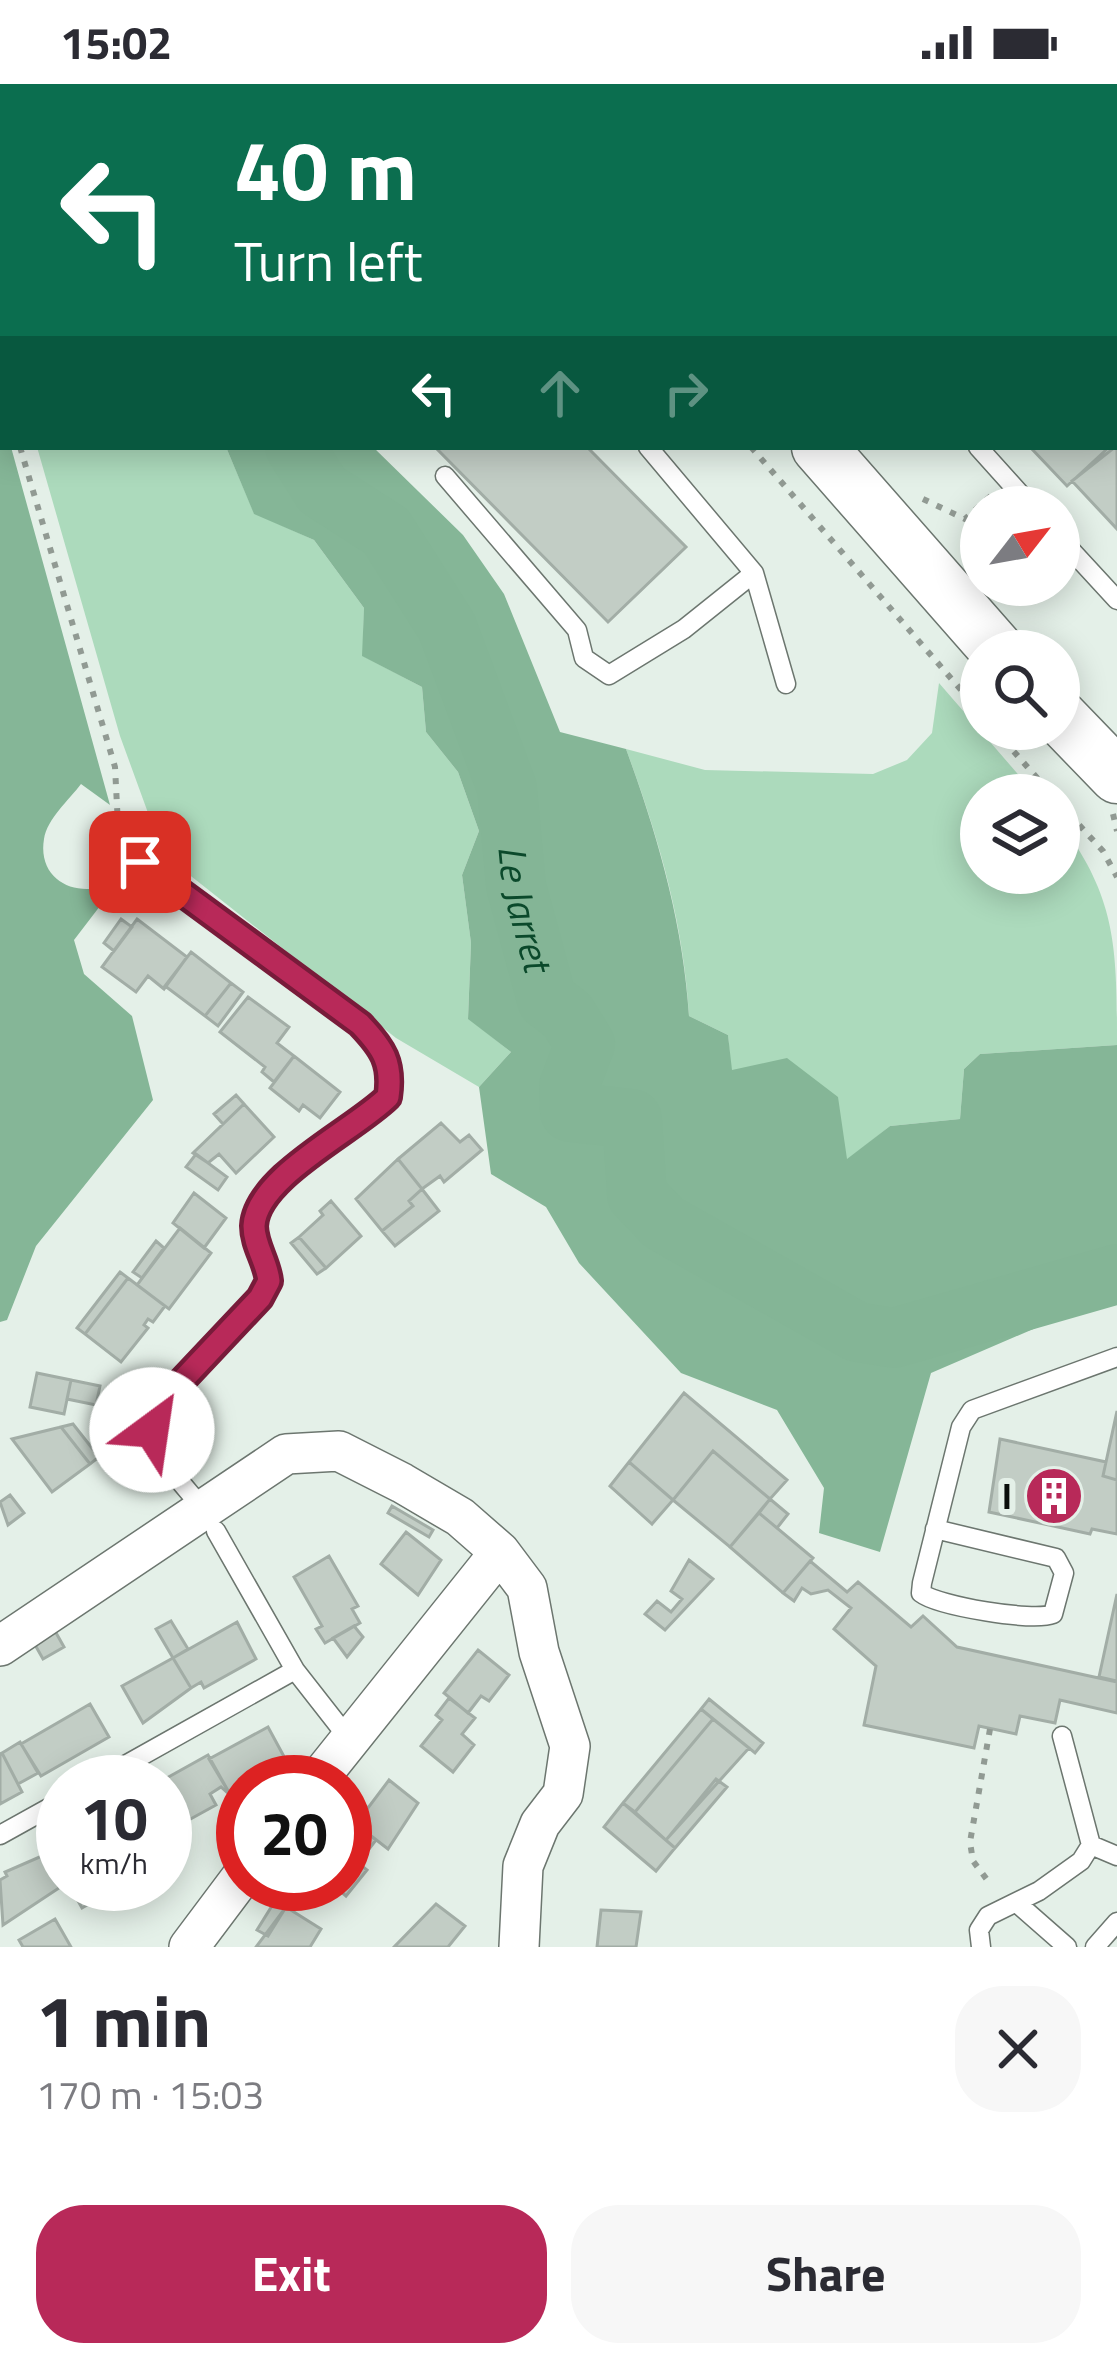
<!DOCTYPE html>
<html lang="en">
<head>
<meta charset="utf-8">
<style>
	:root { --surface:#fff; --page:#f7f7f7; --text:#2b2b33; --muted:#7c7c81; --accent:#b82959 }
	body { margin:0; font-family:"Titillium Web",sans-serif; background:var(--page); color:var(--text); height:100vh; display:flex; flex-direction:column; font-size:45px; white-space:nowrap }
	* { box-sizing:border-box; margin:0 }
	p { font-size:39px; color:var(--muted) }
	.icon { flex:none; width:66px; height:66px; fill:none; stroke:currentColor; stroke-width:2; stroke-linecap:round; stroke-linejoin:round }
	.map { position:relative; height:1863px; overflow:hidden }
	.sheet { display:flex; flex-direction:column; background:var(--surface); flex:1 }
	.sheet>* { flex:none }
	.hud { position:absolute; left:0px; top:0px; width:1119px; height:366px; box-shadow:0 6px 30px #0003; background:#0b6e4f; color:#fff; overflow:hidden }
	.needle { width:78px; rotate:59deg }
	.tools { position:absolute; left:960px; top:402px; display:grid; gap:24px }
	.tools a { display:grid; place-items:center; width:120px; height:120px; border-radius:50%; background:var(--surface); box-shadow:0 6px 30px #0003; font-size:60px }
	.speed { position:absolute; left:36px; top:1671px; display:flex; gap:24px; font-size:60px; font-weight:700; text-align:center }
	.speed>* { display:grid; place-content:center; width:156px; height:156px; border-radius:50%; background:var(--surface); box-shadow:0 6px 30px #0003; line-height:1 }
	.speed small { font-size:30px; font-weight:400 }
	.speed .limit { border:18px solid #d22; background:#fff; color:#111 }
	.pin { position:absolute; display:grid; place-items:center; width:102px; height:102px; color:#fff; margin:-51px; border-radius:24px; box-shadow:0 6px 18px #0006 }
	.me { position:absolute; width:132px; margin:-66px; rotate:31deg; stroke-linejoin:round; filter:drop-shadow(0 0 9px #0008) }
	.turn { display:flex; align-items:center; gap:42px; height:252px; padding:0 36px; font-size:54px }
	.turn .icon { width:156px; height:156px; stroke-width:2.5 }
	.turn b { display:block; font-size:84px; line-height:102px }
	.lanes { display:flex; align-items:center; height:114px; padding:0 36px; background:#0003; justify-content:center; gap:60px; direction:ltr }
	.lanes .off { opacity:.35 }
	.round { display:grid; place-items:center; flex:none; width:126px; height:126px; border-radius:48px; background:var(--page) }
	.head { display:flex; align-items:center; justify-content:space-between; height:204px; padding:0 36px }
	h1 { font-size:72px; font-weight:700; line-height:90px }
	.primary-button { display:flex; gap:24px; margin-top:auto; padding:24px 36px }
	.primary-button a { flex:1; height:138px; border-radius:48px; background:var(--accent); color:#fff; font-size:48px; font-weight:700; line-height:138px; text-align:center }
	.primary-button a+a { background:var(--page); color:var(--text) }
	.status { display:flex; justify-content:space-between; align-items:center; height:84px; padding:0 60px; background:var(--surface); direction:ltr }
	.status svg { height:33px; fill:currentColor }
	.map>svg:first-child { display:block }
	.green { fill:#acdabc }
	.forest { fill:#85b697 }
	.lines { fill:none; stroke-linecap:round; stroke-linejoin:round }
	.river { stroke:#84b596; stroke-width:60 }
	.building { fill:#c2cdc5; stroke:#a2ada6; stroke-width:3 }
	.lane-casing { stroke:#6c766f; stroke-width:21 }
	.street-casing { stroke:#6c766f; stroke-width:42 }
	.secondary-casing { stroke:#6c766f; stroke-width:57 }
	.path { stroke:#919a93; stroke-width:6; stroke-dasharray:6 9; stroke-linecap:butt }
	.lane { stroke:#fff; stroke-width:18 }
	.street { stroke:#fff; stroke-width:39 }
	.secondary { stroke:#fff; stroke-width:54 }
	.route-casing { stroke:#781b3a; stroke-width:30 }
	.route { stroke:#b82959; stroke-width:21 }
	.labels { text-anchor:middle; stroke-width:12; stroke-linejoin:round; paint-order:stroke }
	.poi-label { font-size:36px; font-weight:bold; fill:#0a0e0b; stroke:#e4f0e8; text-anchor:end }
	.water-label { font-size:39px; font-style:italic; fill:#0b492b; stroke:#e4f0e8 }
</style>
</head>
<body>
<div class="status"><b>15:02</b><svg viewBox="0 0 49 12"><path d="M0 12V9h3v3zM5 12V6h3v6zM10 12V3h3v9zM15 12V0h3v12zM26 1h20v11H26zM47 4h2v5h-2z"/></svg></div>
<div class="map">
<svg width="1117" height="1863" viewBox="0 0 1117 1863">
	<rect width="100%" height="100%" fill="#e4f0e8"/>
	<!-- green -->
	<path class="green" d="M37,363H226L254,429L314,456L364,524L363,572L422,603L426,648L458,688L479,747L462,791L471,859L468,934L511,968L479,1003L396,954L163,770L120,652Z
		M939,599L1036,711H981V789H1059V737C1117,814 1117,864 1117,961L980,970L964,985L960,1035L890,1042L847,1076L731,987L728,951L689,932C684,840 658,751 626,665L705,686L873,690L907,676L932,649Z"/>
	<!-- forest -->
	<path class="forest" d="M0,0L31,3H3V363H11L110,721L81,700C69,716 47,735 44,755C36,803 90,819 123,792L74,856L84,890L132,932L153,1016L36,1162L7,1236L0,1238Z
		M226,363H373L463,451L504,510L560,648L626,665C658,752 683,840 689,932L728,951L732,986L787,974L838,1013L847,1075L890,1042L960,1035L964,985L980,970L1117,961V1209L931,1289L880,1468L819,1449L824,1404L777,1326L681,1289L579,1179L546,1123L491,1090L479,1003L511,968L468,935L471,859L462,791L479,747L458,688L426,648L422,603L362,572L364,524L314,456L254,430Z"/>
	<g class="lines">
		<!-- river -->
		<g class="river">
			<path d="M0,87L3,88"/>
			<path id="s1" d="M295,363L322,406L386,447L447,543L507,704L516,802L547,916L567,931L585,960L569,1002L570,1028L632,1035L637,1111L664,1139L857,1248L894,1254L1117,1190"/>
		</g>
	</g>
	<!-- building -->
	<path class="building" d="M435,363H587L686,463L608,538Z
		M1030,363H1105L1107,365L1067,402Z
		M1115,363L1117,365V445L1072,397Z
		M121,835L132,843L114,867L104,859Z
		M137,835L187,873L164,905L148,892L136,908L102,883Z
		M191,868L231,899L205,932L165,902Z
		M231,899L243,908L218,942L205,932Z
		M248,913L289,943L277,959L294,972L274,998L262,988L265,983L220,948Z
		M294,972L340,1008L320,1034L303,1021L299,1027L270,1004Z
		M236,1011L244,1020L223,1040L214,1030Z
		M244,1020L274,1053L236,1089L219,1070L208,1079L193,1069Z
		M441,1039L460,1058L469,1051L482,1066L444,1098L440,1092L422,1105L398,1075Z
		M196,1070L227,1093L218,1106L186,1083Z
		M398,1075L422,1105L409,1117L413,1122L382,1147L356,1115Z
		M422,1105L439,1127L395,1162L382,1147L413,1122L409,1117Z
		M194,1109L226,1134L204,1164L173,1139Z
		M331,1117L361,1152L326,1184L299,1153L323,1131L320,1127Z
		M180,1144L211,1169L169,1225L137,1201Z
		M299,1153L326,1184L317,1190L291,1159Z
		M156,1157L164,1164L142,1194L133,1188Z
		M120,1188L128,1194L85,1250L77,1244Z
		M128,1194L165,1222L153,1238L148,1235L144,1241L148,1244L121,1278L85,1250Z
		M37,1289L71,1296L64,1330L30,1323Z
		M71,1296L100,1302L96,1321L67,1315Z
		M684,1309L787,1396L770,1415L713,1367L673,1416L629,1378Z
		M1117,1327V1396L1103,1392Z
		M73,1340L99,1373L90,1380L61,1343Z
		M61,1343L90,1380L52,1408L12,1355Z
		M1000,1355L1106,1378L1103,1392L1117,1396V1450L1092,1445L1090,1450L989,1428Z
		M713,1367L770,1415L730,1463L673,1416Z
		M629,1378L673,1416L652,1440L610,1402Z
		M10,1411L24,1429L8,1441L0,1418Z
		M770,1415L788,1430L777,1444L759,1429Z
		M392,1422L433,1446L429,1453L388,1429Z
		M759,1429L813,1474L783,1509L730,1463Z
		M406,1448L441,1476L418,1511L381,1480Z
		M329,1472L358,1522L352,1525L360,1539L325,1559L316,1545L322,1542L294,1493Z
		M689,1476L713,1495L665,1546L645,1530L657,1517L671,1528L682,1515L671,1507Z
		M810,1477L847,1508L858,1498L911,1543L923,1532L957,1563L1117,1598V1629L1060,1616L1055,1639L1020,1632L1016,1650L979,1642L974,1664L864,1641L876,1582L834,1545L851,1524L828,1506L811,1510L802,1504L794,1517L783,1509Z
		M1117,1510V1597L1099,1593Z
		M171,1537L188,1565L173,1574L156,1545Z
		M237,1538L256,1575L204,1604L201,1598L191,1604L173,1574Z
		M354,1542L363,1553L347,1573L333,1554Z
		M55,1547L64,1563L43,1575L34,1559Z
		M478,1566L509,1591L489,1617L481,1612L468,1629L444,1609Z
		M173,1574L191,1604L143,1639L122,1602Z
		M449,1614L475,1634L462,1650L474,1661L453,1688L421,1662L442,1636L436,1631Z
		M709,1615L763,1659L755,1669L701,1625Z
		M90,1620L109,1653L41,1692L21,1660Z
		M701,1625L713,1635L635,1728L623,1719Z
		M713,1635L749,1664L666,1756L635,1728Z
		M268,1643L288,1680L256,1698H243V1705L231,1712L209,1675Z
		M20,1658L38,1689L18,1700L2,1669Z
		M2,1669L22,1708L0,1720V1670Z
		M208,1671L231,1712L221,1703L210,1710L216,1721L165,1749L163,1696Z
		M716,1695L727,1703L675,1764L666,1756Z
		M389,1696L418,1719L388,1765L348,1734L360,1718L368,1724Z
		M623,1719L675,1764L656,1787L604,1743Z
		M345,1731L376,1756L345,1796Z
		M51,1768L65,1800L3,1841L0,1796L7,1792L5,1788Z
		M358,1779L367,1786L346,1812L338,1805Z
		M104,1800L115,1805L82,1824L77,1815Z
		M275,1817L286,1823L268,1852L257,1846Z
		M436,1820L465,1842L448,1863H394Z
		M286,1823L321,1845L310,1863H256Z
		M601,1826L641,1828L636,1863H597Z
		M55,1835L71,1863H23L19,1856Z"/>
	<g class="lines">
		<!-- lane casing -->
		<g class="lane-casing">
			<path id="lane" d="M404,0L406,3
				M649,0L652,3
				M648,363L754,489L786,600
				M978,363L1032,423
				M445,392L577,546L584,574L609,591L684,545L754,489
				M1059,453L1117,516
				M119,762L174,808L360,940C383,964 393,979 388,1013C355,1046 257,1093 254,1142C254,1161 267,1178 269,1197L260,1214C234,1241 155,1309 153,1344C152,1371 187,1404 202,1424
				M935,1445L1056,1474L1064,1489L1053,1530C1033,1538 938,1522 921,1509L922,1499L961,1343L972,1326L1117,1273
				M216,1447L295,1586L349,1655
				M95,1698L295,1586
				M0,1751L63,1716
				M1091,1761L1117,1772
				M1018,1820L1067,1863
				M981,1863L979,1846L988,1832L1039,1807L1081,1777L1091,1761L1062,1652
				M1095,1863L1117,1838"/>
		</g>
		<!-- street casing -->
		<g class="street-casing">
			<path id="street" d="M814,0L816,3
				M1116,316L1117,317
				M0,1562L286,1370L339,1367L402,1399L460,1433L500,1468L527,1504L539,1568L570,1662L563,1710L540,1740L523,1782L519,1863
				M316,1698L500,1468
				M189,1863L243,1791"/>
		</g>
		<!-- secondary casing -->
		<g class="secondary-casing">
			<path id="secondary" d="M490,0L493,3
				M819,363L998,567
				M1059,632L1117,692"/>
		</g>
		<!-- path -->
		<path class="path" d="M0,306L3,313
			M20,363L115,683L118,741
			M751,363L981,629
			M923,415L965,435L992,411
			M994,645L1052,711
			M1059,719L1103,767L1117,793
			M1113,730L1117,747
			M990,1645L970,1758L973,1777L991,1801"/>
		<!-- lane -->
		<use href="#lane" class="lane"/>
		<!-- street -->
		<use href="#street" class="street"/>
		<!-- secondary -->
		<use href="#secondary" class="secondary"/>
	</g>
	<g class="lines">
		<!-- route casing -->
		<g class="route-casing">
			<path id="route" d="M140,778L360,940C383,964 393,979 388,1013C355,1046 256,1093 254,1142C254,1161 267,1178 269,1197L260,1214L161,1319L152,1346"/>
		</g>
		<!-- route -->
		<use href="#route" class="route"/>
	</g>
	<!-- icons -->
	<defs>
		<g id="building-disc" transform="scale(3)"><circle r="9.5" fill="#b82959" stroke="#e4f0e8"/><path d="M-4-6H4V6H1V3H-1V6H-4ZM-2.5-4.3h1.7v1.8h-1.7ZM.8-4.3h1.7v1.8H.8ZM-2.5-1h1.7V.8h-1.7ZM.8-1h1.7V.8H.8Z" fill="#fff"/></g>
	</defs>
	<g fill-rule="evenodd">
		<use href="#building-disc" x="1054" y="1412"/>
	</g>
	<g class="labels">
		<!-- poi labels -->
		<g class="poi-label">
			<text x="1012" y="1425">I</text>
		</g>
		<!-- water labels -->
		<g class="water-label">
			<text dy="14" stroke="none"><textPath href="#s1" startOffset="534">Le Jarret</textPath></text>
		</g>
	</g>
</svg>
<div class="tools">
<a><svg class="needle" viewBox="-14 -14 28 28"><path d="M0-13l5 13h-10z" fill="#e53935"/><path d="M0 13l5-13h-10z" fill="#7c7c81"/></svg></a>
<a><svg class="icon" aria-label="search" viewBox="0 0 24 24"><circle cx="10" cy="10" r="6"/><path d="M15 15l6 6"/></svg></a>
<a><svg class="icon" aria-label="layers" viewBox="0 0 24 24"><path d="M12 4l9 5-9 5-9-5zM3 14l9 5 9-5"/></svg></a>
</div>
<div class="speed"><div>10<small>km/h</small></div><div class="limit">20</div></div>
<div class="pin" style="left:140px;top:778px;background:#d93025"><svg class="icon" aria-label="arrive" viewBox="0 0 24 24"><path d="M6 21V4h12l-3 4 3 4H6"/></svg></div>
<svg class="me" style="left:152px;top:1346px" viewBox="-20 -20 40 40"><circle r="19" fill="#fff"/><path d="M0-13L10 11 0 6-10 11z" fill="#b82959"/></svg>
<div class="hud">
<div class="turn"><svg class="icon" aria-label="left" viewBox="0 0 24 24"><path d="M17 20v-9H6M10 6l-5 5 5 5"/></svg><div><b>40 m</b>Turn left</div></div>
<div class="lanes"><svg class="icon" aria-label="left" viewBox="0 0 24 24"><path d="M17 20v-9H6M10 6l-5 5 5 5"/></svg><svg class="icon off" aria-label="ahead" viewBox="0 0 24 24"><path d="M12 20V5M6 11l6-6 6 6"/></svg><svg class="icon off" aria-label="right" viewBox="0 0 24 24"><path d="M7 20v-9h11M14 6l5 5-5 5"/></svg></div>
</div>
</div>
<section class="sheet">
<div class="head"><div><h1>1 min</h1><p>170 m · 15:03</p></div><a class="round"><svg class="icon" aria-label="close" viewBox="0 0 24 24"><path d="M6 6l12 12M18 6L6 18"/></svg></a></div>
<div class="primary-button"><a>Exit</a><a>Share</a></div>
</section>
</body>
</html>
